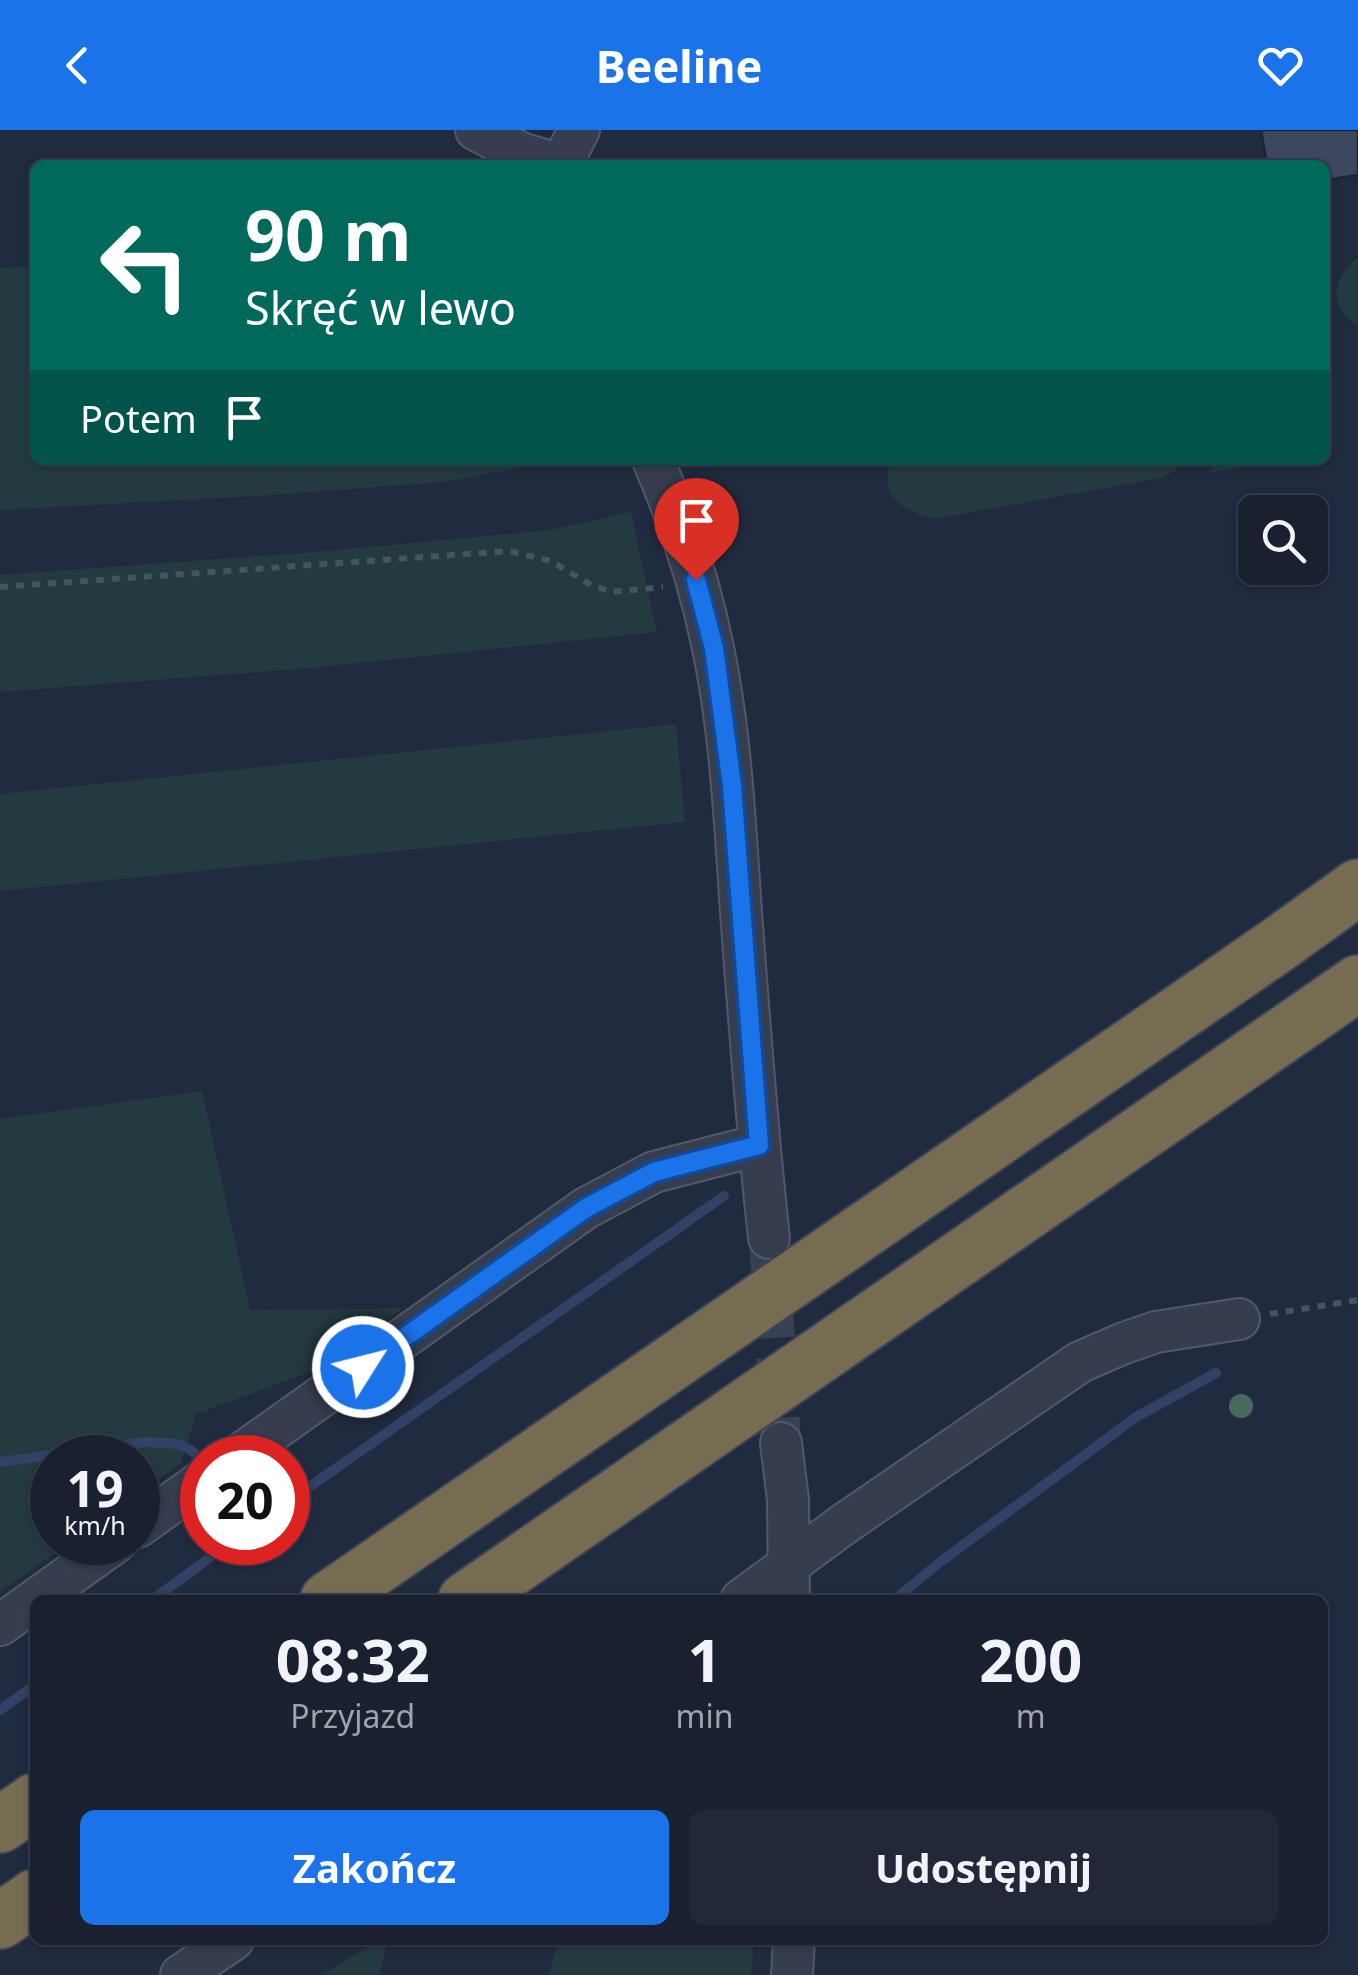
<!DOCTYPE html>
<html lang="pl">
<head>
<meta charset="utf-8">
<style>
	:root { --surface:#19202f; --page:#222837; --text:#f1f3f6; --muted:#9fa3aa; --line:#373e4b; --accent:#1a73e8 }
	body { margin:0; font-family:"Noto Sans",sans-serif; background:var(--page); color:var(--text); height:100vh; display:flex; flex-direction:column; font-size:38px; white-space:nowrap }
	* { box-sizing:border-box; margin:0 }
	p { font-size:32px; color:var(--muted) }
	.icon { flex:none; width:55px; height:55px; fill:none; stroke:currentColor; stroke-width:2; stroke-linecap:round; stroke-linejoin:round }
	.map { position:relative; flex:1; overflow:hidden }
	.side { position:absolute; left:30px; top:1465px; width:1298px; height:350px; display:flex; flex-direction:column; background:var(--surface); border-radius:15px; box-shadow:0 2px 8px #0004,0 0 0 2px var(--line) }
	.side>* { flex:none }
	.guide { position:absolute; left:30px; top:30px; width:1300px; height:305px; border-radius:15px; box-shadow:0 2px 8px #0004,0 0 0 2px var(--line); background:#00695c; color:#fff; overflow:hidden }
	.tools { position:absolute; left:1238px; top:365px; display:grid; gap:20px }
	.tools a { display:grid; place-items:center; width:90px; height:90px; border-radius:15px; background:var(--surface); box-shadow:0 2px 8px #0004,0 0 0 2px var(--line); font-size:50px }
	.speed { position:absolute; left:30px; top:1305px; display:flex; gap:20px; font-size:50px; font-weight:700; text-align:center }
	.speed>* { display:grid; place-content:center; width:130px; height:130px; border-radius:50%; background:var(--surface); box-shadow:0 2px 8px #0004,0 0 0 2px var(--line); line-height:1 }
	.speed small { font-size:25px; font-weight:400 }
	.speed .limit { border:15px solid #d22; background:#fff; color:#111 }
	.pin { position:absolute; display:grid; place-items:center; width:85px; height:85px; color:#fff; margin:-102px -42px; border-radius:50% 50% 50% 0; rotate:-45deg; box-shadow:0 0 10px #0007 }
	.pin .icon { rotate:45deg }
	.me { position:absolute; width:110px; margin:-55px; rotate:54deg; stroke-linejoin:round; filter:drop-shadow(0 0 8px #0008) }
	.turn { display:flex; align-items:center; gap:35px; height:210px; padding:0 50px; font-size:45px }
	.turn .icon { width:130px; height:130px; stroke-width:2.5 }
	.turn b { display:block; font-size:70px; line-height:85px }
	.then { display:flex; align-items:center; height:95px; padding:0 50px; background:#0003; gap:20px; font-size:38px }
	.eta { display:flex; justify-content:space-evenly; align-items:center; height:170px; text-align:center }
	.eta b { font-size:60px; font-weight:700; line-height:70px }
	.action { display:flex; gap:20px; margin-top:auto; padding:20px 50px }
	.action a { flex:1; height:115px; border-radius:15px; background:var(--accent); color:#fff; font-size:40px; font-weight:700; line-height:115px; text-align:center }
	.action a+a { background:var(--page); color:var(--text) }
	header { display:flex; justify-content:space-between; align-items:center; height:130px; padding:0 50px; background:var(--accent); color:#fff; font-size:45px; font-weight:700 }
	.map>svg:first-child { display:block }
	.green { fill:#233a40 }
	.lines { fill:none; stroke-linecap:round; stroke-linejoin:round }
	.stream { stroke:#324166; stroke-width:10 }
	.building { fill:#3d4760; stroke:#1d2436; stroke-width:2.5 }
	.minor-tunnel { stroke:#374054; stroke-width:40; stroke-dasharray:40 20; stroke-linecap:butt }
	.minor-casing { stroke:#51586a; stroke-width:44 }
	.highway-casing { stroke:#3e4557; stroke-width:59 }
	.path { stroke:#41575d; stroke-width:6; stroke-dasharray:8 8; stroke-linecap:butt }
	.minor { stroke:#363d4f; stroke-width:40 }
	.highway { stroke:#766c52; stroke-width:55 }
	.tree { fill:#476a5f }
	.route-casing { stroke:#114b97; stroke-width:25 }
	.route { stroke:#1a73e8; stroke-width:18 }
</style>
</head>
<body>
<header><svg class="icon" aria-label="back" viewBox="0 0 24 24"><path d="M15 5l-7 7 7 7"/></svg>Beeline<svg class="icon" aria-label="heart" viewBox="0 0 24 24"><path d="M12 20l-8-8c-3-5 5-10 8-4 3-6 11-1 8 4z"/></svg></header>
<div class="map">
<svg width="1358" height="1845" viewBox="0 0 1358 1845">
	<rect width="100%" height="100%" fill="#212b3f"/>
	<!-- green -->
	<path class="green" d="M1358,127V196C1327,177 1332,148 1358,127Z
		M35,136V330H560L445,352L257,366L0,380V138Z
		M893,330H1185L1173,342L1161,348L934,389C904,382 875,365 893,330Z
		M1219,330H1270L1260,334L1208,343Z
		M631,382L657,502L310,538L0,562V445L314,422L550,400Z
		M676,594L685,692L0,761V664Z
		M202,961L250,1180L403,1178L315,1240L196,1284L181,1333L138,1364V1328H52V1412L69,1413L0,1462V989Z
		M379,1810H389L379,1845H322Z
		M557,1810H754L751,1845H550Z"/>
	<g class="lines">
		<!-- stream -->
		<path class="stream" d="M0,1332L146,1312L178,1314L191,1320L202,1331
			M288,1372L724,1066
			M266,1412L268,1415
			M152,1470L231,1412
			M894,1470L939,1433L1136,1287L1216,1243
			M0,1580L35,1555"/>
	</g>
	<!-- building -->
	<path class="building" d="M1261,0H1358V45L1325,50V35H1267Z"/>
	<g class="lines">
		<!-- minor-tunnel -->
		<path class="minor-tunnel" d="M769,1108L781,1313"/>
		<!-- minor casing -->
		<g class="minor-casing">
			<path id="minor" d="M476,0L523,24L561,35
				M561,35L579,0
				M653,330C679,390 700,453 713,518C731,604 735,694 741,782C749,891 757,1000 769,1108
				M781,1313L788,1370L789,1470
				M235,1328L586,1078L654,1042L759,1015
				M138,1397L202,1351
				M741,1470L844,1394L1080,1232L1124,1213L1156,1202L1239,1189
				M0,1495L116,1412
				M181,1845L233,1810
				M792,1845L794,1810"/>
		</g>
		<!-- highway casing -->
		<g class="highway-casing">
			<path id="highway" d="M328,1470L1279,814L1358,757
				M466,1470L1358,853
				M0,1695L35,1671
				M0,1791L35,1767"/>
		</g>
		<!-- path -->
		<path class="path" d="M0,457L509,421L551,431L591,455L612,462L663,457
			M1270,1184L1358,1170"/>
		<!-- minor -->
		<use href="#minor" class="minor"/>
		<!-- highway -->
		<use href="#highway" class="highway"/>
	</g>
	<!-- trees -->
	<circle class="tree" cx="1241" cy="1276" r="12"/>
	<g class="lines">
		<!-- route casing -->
		<g class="route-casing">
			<path id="route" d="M363,1237L586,1078L654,1042L759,1015L732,656L714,518L696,450"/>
		</g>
		<!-- route -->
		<use href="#route" class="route"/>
	</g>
</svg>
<div class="tools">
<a><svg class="icon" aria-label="search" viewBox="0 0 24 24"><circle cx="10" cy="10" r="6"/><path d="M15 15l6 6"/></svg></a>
</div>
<div class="speed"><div>19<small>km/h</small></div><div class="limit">20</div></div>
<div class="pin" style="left:696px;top:450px;background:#d93025"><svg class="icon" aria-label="arrive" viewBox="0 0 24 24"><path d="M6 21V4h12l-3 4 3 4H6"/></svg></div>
<svg class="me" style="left:363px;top:1237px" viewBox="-20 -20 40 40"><circle r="17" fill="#1a73e8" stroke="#fff" stroke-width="3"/><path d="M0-11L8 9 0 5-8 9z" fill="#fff"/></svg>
<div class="guide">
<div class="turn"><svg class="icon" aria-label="left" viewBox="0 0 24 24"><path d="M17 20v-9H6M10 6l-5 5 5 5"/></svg><div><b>90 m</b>Skręć w lewo</div></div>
<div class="then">Potem<svg class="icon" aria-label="arrive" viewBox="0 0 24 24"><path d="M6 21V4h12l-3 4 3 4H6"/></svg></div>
</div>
<section class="side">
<div class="eta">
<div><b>08:32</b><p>Przyjazd</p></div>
<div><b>1</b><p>min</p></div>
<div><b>200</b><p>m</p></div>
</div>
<div class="action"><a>Zakończ</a><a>Udostępnij</a></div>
</section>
</div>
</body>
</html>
